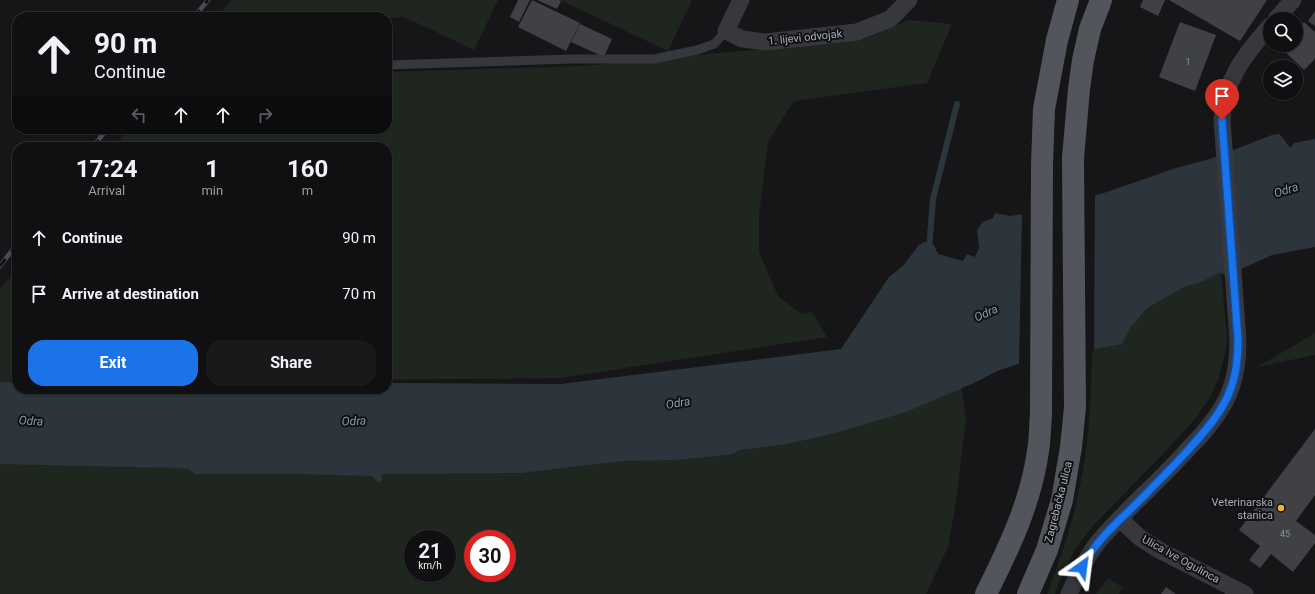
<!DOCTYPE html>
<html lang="en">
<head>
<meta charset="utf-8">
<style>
	:root { --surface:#101012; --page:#19191b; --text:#f1f3f6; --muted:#9c9d9f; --line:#303032; --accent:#1a73e8 }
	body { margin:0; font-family:Roboto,sans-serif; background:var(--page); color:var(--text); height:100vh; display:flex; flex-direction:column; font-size:15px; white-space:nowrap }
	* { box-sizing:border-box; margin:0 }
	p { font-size:13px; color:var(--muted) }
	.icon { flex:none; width:22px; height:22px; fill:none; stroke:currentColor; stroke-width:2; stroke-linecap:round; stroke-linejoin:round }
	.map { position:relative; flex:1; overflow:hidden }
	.details { position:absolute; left:12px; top:142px; width:380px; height:252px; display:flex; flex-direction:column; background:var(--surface); border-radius:16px; box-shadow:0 1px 3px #0004,0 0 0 1px var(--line) }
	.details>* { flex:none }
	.guide { position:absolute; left:12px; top:12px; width:380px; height:122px; border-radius:16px; box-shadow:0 1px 3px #0004,0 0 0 1px var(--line); background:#101012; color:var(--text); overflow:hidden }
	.fabs { position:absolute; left:1263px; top:12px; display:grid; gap:8px }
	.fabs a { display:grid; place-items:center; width:40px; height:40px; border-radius:50%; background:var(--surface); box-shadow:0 1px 3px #0004,0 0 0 1px var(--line); font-size:20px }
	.speed { position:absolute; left:404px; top:530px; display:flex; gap:8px; font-size:20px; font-weight:700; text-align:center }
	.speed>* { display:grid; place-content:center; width:52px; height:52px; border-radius:50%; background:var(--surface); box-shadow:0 1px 3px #0004,0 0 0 1px var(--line); line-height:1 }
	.speed small { font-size:10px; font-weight:400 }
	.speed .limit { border:6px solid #d22; background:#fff; color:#111 }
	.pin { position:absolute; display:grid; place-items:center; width:34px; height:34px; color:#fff; margin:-41px -17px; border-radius:50% 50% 50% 0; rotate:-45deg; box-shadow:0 0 4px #0007 }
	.pin .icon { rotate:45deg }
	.me { position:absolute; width:44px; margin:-22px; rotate:31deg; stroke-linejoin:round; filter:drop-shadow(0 0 3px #0008) }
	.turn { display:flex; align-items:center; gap:14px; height:84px; padding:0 16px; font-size:18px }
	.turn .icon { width:52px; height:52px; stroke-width:2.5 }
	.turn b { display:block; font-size:28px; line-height:34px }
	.lanes { display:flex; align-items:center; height:38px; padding:0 16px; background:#0003; justify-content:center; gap:20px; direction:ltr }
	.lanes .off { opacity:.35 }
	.eta { display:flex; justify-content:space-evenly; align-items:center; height:68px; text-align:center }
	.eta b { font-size:24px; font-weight:700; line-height:28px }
	.button { display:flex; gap:8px; margin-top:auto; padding:8px 16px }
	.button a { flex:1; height:46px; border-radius:16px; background:var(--accent); color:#fff; font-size:16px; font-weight:700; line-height:46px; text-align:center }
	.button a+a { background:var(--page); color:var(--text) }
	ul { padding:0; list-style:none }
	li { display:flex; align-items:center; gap:12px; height:56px; padding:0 16px }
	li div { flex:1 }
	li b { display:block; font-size:15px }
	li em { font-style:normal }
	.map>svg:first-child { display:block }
	.green { fill:#1e261f; fill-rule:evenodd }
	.water { fill:#2c353c }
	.pier { fill:#161618 }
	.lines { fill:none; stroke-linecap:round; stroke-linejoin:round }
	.stream { stroke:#2c353c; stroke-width:6 }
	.building { fill:#404145 }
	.lane { stroke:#37383d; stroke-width:9 }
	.street { stroke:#37383d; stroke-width:17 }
	.primary { stroke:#53555c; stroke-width:22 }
	.rail-casing { stroke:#4a4c52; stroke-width:4.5 }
	.rail { stroke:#111113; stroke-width:3; stroke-dasharray:9; stroke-linecap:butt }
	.route-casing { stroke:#114b97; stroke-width:10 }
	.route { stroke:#1a73e8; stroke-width:7 }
	.poi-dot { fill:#f2b134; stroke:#111113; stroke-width:1.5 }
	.labels { text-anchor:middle; stroke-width:4; stroke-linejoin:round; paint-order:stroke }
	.number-label { font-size:9px; fill:#8e929b }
	.street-label { font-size:11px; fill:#a8adb8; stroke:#111113 }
	.poi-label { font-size:11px; fill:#a8adb8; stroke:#111113; text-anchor:end }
	.water-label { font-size:12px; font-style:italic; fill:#7f9bb3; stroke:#111113 }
</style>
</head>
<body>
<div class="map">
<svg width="1315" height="594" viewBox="0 0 1315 594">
	<rect width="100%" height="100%" fill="#161618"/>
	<!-- green -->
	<path class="green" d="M231,0H498L474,50L404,17L387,18V17H217Z
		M560,0H692L668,51Z
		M909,20L952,24L927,83L794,101L768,142L759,215V252L778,296L801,314L812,312L827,337L560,378L387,380V147H113L128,129H387V72L582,66L865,39Z
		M1219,250L1227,337L1225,354L1219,377L1211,396L1195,419L1162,455L1091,528L1074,551L1062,575L1055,594H1047C1059,562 1071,529 1078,495C1093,431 1092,366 1092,301Z
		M17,268V388L0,389V289Z
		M1315,333V355L1257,367Z
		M959,370L966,419L955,509L948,547L926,594H0V456ZM413,539H447V573H413ZM473,539H507V573H473Z
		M1108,578L1122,587L1119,594H1096Z"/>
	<!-- water -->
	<path class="water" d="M1279,134L1283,138L1290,148L1294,143L1315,139V247L1272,255L1228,275L1219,273L1201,282L1184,287L1147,308L1130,328L1122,344L1027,361L997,371L976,382L906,412L835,433L787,444L739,450L733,454L706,457L674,460L622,461L521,473L381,474L382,481L378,482L372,476L302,474H195L189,469L177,468L0,464V382H17V389H387V383L561,384L841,349L889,277L903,266L918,246L924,242C934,242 934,245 938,254L963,261L967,254L975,257L979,248L977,230L983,222L993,218L995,213L1010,216L1030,213L1107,192L1176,168L1210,159L1272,135Z"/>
	<!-- pier -->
	<path class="pier" d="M1095,193L1094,352L1027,363L1019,366L1022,212Z"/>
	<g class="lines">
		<!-- stream -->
		<path class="stream" d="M929,249L933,199L957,104"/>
	</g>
	<!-- building -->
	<path class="building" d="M518,0H530L519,22L510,17Z
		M532,0L580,23L566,51L518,27Z
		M537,0H559L561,1L557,9Z
		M1143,0H1165L1158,16L1140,7Z
		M1169,0H1267L1240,41Z
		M1315,11V26L1308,21Z
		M1180,22L1216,35L1195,91L1159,77Z
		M1304,22L1315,32V59L1304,70L1280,47L1283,45H1296V31Z
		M580,24L612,39L604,57L571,42Z
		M1315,429V495L1296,521L1315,535V543L1293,572L1271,554L1260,568L1249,560L1260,546L1239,530Z
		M1166,587L1176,594H1161Z"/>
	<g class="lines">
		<!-- lane -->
		<path class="lane" d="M387,65L572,59H654L697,50L714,44L726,31"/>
		<!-- street -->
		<path class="street" d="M741,0L726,31L742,39L766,42L857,32L890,19L909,0
			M1276,19L1293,0
			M1120,519L1139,537L1159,550L1245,594
			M1069,594C1077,576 1086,557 1099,541C1127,508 1161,480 1190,447C1207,430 1223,411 1231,388C1237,372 1238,356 1238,340L1222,120C1223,82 1246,53 1270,26"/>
		<!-- primary -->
		<path class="primary" d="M986,594C1009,548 1031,502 1038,451C1040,439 1040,426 1041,414L1042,165L1044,109L1057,40L1068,0
			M1028,594L1047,550L1062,500L1071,447L1075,407L1073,158L1079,89L1083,60L1090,29L1101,0"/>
		<!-- rail casing -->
		<g class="rail-casing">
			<path id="rail" d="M194,17L208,0
				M93,147L107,129
				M0,266L17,244"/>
		</g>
		<!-- rail -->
		<use href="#rail" class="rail"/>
	</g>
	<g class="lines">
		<!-- route casing -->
		<g class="route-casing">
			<path id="route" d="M1082,567C1094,544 1112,527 1131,509C1151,489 1171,469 1190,448C1206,430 1223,411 1231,388C1237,372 1238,356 1238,340L1222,120"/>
		</g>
		<!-- route -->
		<use href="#route" class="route"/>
	</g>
	<!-- markers -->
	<circle class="poi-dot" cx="1281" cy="508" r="4"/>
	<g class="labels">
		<!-- number labels -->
		<g class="number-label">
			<text x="1188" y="65">1</text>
			<text x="1285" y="537">45</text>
		</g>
		<!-- street labels -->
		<g class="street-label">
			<text transform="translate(805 37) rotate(-6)" y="4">1. lijevi odvojak</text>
			<text transform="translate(1058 502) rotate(-76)" y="4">Zagrebačka ulica</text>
			<text transform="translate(1181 559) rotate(29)" y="4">Ulica Ive Ogulinca</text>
		</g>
		<!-- poi labels -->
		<g class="poi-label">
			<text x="1273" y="506">Veterinarska<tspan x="1273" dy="13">stanica</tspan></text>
		</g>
		<!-- water labels -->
		<g class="water-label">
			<text transform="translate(1286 190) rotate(-17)" y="4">Odra</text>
			<text transform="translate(986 313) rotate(-24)" y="4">Odra</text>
			<text transform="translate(678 403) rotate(-9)" y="4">Odra</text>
			<text transform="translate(31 421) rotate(3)" y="4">Odra</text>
			<text transform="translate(354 421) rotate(-2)" y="4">Odra</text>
		</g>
	</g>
</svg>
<div class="fabs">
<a><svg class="icon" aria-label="search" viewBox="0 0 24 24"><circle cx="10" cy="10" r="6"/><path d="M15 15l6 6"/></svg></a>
<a><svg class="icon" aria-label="layers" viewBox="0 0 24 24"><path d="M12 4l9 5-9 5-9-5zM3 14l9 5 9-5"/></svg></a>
</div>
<div class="speed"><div>21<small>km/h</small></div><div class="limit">30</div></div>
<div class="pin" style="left:1222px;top:120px;background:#d93025"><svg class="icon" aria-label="arrive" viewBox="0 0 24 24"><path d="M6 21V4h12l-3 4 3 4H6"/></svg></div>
<svg class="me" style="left:1082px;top:567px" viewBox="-20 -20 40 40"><path d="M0-17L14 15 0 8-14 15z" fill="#1a73e8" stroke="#fff" stroke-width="4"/></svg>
<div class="guide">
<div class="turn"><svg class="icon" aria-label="ahead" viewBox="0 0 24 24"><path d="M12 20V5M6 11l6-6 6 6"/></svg><div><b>90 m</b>Continue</div></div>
<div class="lanes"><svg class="icon off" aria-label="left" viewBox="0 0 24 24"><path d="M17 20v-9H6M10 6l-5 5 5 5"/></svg><svg class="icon" aria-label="ahead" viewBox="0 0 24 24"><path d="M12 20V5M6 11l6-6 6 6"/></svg><svg class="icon" aria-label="ahead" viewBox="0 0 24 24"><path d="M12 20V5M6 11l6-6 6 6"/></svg><svg class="icon off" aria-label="right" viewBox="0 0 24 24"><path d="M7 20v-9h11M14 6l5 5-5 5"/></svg></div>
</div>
<section class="details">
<div class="eta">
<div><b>17:24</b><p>Arrival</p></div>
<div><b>1</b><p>min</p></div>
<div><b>160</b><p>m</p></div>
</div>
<ul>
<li><svg class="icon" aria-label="ahead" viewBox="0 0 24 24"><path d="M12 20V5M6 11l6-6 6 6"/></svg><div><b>Continue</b></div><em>90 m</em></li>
<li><svg class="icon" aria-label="arrive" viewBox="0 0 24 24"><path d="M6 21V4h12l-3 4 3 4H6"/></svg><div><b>Arrive at destination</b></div><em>70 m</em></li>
</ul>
<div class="button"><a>Exit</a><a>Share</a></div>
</section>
</div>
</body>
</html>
